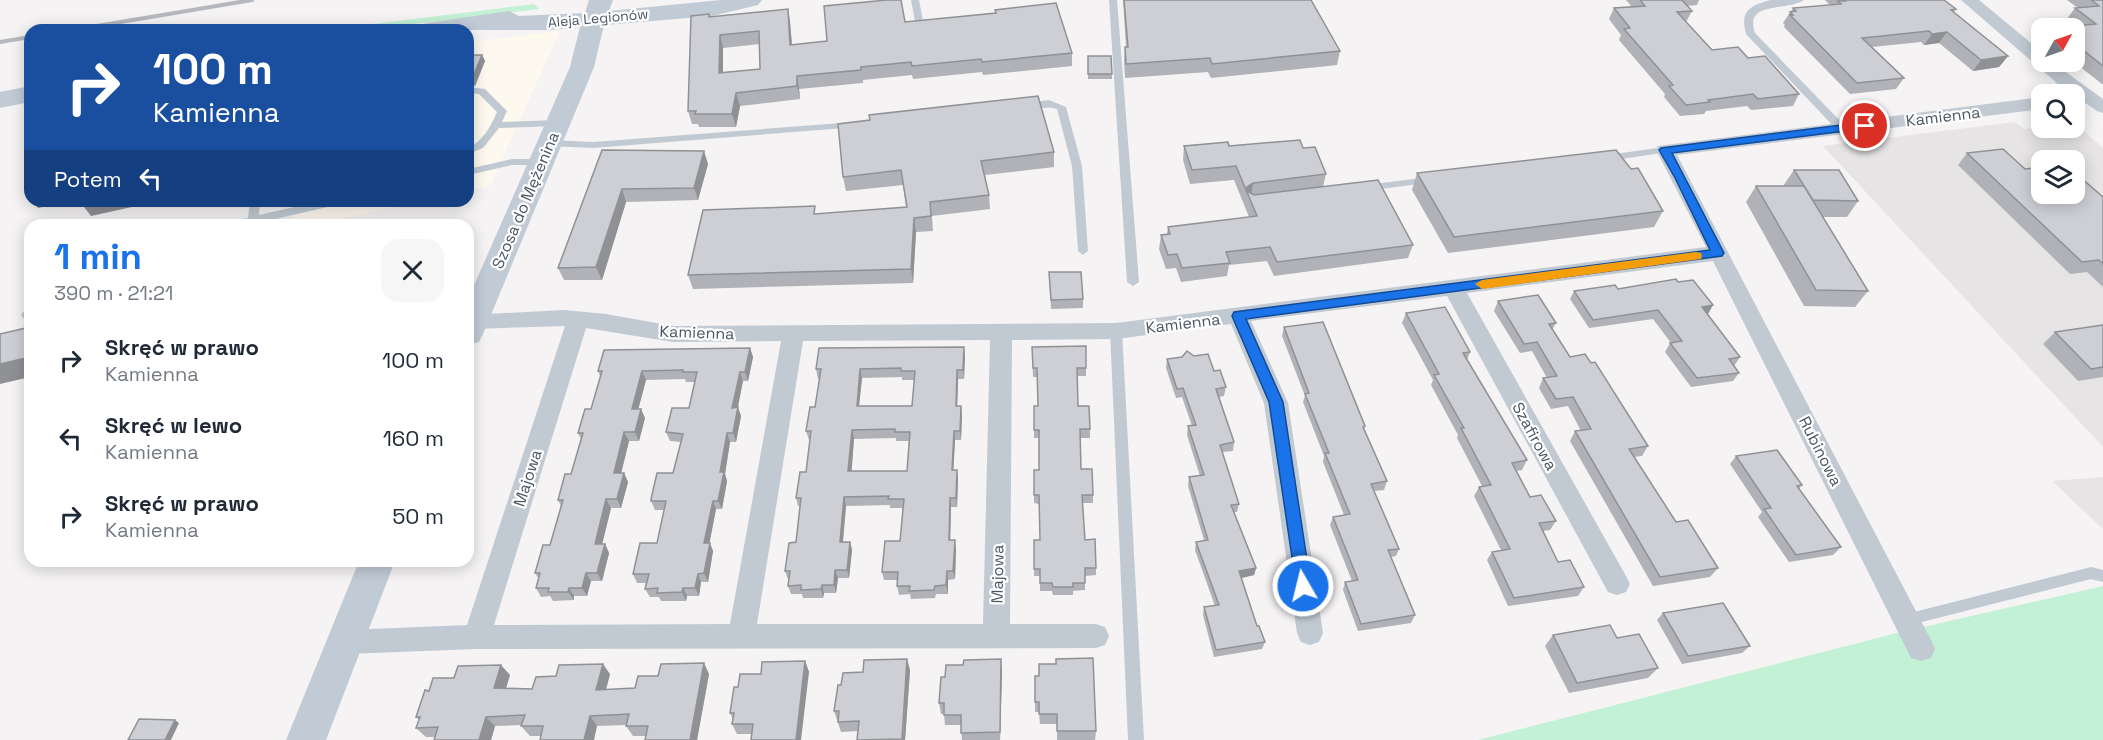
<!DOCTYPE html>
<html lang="pl">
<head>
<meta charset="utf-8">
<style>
	:root { --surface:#fff; --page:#f6f6f7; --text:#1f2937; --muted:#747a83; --accent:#1a73e8 }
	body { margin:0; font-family:"Space Grotesk",sans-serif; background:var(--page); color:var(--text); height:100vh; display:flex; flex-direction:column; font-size:22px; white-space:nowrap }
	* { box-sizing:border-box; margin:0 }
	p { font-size:20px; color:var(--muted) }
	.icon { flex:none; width:33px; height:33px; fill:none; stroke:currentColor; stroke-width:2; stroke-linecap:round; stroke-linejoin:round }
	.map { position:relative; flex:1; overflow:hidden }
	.drawer { position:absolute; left:24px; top:219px; width:450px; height:348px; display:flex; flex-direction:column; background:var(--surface); border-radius:18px; box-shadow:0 3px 15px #0003 }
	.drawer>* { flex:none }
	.banner { position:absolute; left:24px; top:24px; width:450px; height:183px; border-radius:18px; box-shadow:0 3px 15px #0003; background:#1a4fa0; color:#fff; overflow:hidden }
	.needle { width:39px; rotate:50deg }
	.buttons { position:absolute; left:2031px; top:18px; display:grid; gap:12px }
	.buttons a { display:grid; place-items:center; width:54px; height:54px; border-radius:12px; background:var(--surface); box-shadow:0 3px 15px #0003; font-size:30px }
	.pin { position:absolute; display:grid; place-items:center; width:51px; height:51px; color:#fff; margin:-26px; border:3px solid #fff; border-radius:50%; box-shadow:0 2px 6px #0007 }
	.me { position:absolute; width:66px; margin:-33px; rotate:352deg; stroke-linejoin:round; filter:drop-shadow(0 0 4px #0008) }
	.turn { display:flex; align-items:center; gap:21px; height:126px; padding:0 30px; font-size:27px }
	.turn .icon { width:78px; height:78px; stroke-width:2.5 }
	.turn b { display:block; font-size:42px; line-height:51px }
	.then { display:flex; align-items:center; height:57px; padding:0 30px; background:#0003; gap:12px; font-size:22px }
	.round { display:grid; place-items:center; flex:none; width:63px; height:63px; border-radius:18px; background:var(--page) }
	.head { display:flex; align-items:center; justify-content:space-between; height:102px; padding:0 30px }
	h1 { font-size:36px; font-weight:800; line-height:45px; color:var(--accent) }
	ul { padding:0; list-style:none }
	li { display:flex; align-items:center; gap:18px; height:78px; padding:0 30px }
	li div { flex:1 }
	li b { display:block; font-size:22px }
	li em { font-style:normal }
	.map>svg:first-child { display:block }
	.commercial { fill:#fdf9ef }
	.education { fill:#e6e4e5; fill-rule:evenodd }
	.green { fill:#c3f1d5 }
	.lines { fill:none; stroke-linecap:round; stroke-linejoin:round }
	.service { fill:#c1cad2; fill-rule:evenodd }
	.minor { fill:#c1cad2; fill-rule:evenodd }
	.secondary { fill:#c1cbd6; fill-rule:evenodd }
	.rail { stroke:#b5b8bd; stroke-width:4 }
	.wall { fill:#b0b2b7; fill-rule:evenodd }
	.shaded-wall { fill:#909195 }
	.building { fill:#cdcfd5; stroke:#909195; stroke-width:1.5; fill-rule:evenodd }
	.route { fill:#1a73e8; stroke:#114b97; stroke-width:1.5 }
	.slow { fill:#f59e0b }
	.labels { text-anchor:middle; stroke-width:4.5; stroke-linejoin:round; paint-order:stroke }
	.far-street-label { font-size:14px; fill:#4a5661; stroke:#fff }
	.street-label { font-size:16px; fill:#4a5661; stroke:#fff }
</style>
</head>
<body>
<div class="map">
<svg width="2103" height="740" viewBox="0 0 2103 740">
	<rect width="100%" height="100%" fill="#f5f3f3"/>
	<!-- commercial -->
	<path class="commercial" d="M560,31L490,186L468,191V42Z
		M295,201H423L314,225H293Z"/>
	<!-- education -->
	<path class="education" d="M2015,122L2024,129L2041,127L2074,128L2075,123L2103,148V447L1823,146ZM2042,160H2074V194H2042Z
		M2103,477V529L2052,481Z"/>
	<!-- green -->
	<path class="green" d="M534,4L539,9L362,30H326Z
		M2103,586V740H1478L1897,633Z"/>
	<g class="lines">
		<!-- service -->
		<path class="service" d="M911,0H919L923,21L922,23H916L915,21Z
			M1109,0H1117L1139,282L1133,286L1127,282Z
			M1770,0H1804C1786,12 1744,0 1755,33L1846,127V131H1838L1746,34C1740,11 1749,6 1770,0Z
			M468,87L485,89L507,111L502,122L558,120L563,123L558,126L499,128L483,148L468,154V148C483,141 491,126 497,112L479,94L468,93Z
			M1049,100L1066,107L1082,166L1088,251L1083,255L1078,251L1072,166L1057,109C1045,105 1030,112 1021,106L1026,103Z
			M854,122L859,125L857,127L593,148L549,146L544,143L549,140L593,142Z
			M1665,147L1670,150L1669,152L1607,161L1602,158L1607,155Z
			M512,159H541L546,162L541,165H512L468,175V169Z
			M1429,177L1434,180L1433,182L1366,191L1361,188L1366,185Z
			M250,201H260L259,215L320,201H341L336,205L258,223L257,225H231L232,221L248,218Z
			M30,311V319L23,318L21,315L23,312Z
			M1116,327L1122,331L1144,740H1128L1110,331Z
			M2091,567L2103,570V582L2091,579L1906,626L1901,625L1899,620L1901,615L1906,614Z"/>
		<!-- minor -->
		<path class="minor" d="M1961,0H1979L2042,52V62H2052L2103,99V113L2097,111L2059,85Z
			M2042,97V109L1677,155L1931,640L1935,649L1931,658L1921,661L1911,658L1713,261L1467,293L1626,576L1630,584L1626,592L1617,595L1608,592L1447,296L1251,321L1288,403L1323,633L1319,642L1310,645L1301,642L1297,633L1264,403L1231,324L1116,339L1012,340L1010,624H1096L1105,627L1109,636L1105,645L1096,648L477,649L346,654L336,651L333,642L336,633L346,630L467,625L565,326L473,329L468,327V315L564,310L606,314L673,326L1116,323L1706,247L1656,150L1658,146ZM586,328L673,342L781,341L730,624L494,625ZM990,340L983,624H757L803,341Z"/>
		<!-- secondary -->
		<path class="secondary" d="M589,0H613L609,11L721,0H762L758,5L712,16L604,25L594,67L483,334L479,342L468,345V299L570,67L580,27L548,30H415L419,25L427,23L509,11L519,16L585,13Z
			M30,86V102L0,108V92Z
			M359,561H395L326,740H286Z"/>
		<!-- rail -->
		<path class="rail" d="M73,30L252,0
			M0,42L30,37"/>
	</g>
	<!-- wall -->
	<path class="wall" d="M1123,0H1311L1340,51L1337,65L1211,78L1208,72L1125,78L1124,60L1125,47H1126Z
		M1626,0H1699L1697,5L1687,6L1692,11L1686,22L1712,50L1748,58L1799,94L1793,106L1751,110L1747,106L1706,111L1704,114L1680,116L1664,97L1665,94L1619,40L1621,35L1609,19L1614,8L1632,7Z
		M1825,0H1944L1956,9L1954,12L2008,56L1999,67L1973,71L1939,43L1924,45L1921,42L1872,47L1904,78L1896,89L1850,94L1784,27L1785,25L1783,23L1793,8L1830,5Z
		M2067,0H2103V84H2102L2074,62L2075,27L2066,20L2075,8H2078Z
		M788,9L790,22L792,45L827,41L905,22L995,13V10L1072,53V66L983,75L982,72L913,79L912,75L863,80V83L799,89L800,99L740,106L736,127H699L698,124H692L688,111L710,17ZM760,44V69L723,72V48Z
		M468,55H482L485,61L475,86L468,85Z
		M1088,56L1112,74V79H1088Z
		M1184,146L1303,148L1326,174L1323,187L1413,245L1408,258L1274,276L1267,261L1229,265L1227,276L1181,282L1176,268L1166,269L1159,249L1161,235L1167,234L1168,227L1249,217L1234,180L1190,184L1183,160Z
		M602,150L708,164L698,200L626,202L602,280H564L558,268Z
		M1054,152V167L985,175L989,195L990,209L932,216L933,231L916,232L913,283L693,289L688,275L816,214L906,207L903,185L846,191L843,177Z
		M1967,153L2025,169L2103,197V287L2087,272L2070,274L1958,165Z
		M1631,169L1663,211L1654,227L1448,253L1412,190L1417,173Z
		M1794,170L1858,201L1847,217H1823L1868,291L1855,307L1804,306L1746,202L1756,186H1783Z
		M1049,272L1083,299V308L1051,309Z
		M1618,289L1708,314L1740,357L1734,366L1739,373L1733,381L1691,387L1665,352L1670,343H1671L1653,319L1589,328L1570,299L1574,291Z
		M1498,301L1556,323L1552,330L1570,357L1648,446L1642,456L1634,457L1676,522L1718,568L1710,577L1653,586L1570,441L1575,431H1581L1568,406L1551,409L1539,388L1543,378H1547L1532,351L1520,353L1494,311Z
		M1406,313L1470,352L1467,360L1527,460L1522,470L1516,471L1530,497L1556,521L1550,530L1543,531L1558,562L1584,587L1578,596L1508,606L1487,560L1492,552L1501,550L1474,496L1479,487L1482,486L1457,438L1458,435L1431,385L1433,380L1402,323Z
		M2103,325V377L2078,381L2043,344L2055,332Z
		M1284,327L1365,426L1364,430L1387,481L1384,490L1374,491L1399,549L1396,556L1391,557L1415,615L1411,623L1358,631L1343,590L1345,582L1352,581L1330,525L1333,517L1344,515L1323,462L1324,456L1303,402L1305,396L1282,336Z
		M1032,347L1086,368V376H1077L1078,406L1090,429V438H1080L1081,469L1093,495V503H1082L1085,540L1096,568V575L1085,576V590L1073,591V595H1053L1052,591H1040V576H1034V540H1040L1039,504L1034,503V495L1039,470V438H1034V430L1038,406L1037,377H1033Z
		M750,348L753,357L748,381H743L737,407L741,416L736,442H730L725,474L727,481L722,509H716L709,543L713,551L708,582H701L699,596H687L686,601H661L659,597H650L645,589L647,583H637L633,574L657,543L664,510H655L651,501L673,473L681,442L670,441L666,432L689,408L695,382H686L685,379L646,380L638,409L645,418L639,441H629L621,473H624L628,482L621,508H611L602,544H605L609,553L602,581H591L587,596H574V600L553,601L550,596L541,597L536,588L539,579L535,573L550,545L561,506L558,500L571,474L581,439L578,433L591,409L601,378L598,371Z
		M965,356L964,379H958L957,406L962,415L961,440H955L953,470H957L958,479L957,507H951L950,540L956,549L955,579L948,580V594H936L935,598L911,599L910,594L899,595L897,586L898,580H884L882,572L900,541L903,508H890V505L846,506L843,542H850L852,550L849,578H838L836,593H824L823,598H803L802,594H791L788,586L789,579H788L785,571L796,542L800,506H798L796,498L806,472L810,440H809L806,431L815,407L820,379H818L816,369ZM902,377V380H914L912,406H859L862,378ZM896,438V441H909L907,471H851L854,439Z
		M1167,359L1214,371L1226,387L1224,396L1219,397L1234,442L1233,451L1222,452L1239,504L1237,512H1234L1256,568L1254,575L1241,578L1257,626L1265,642L1262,649L1214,657L1203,615L1204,607L1215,606L1195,550L1196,542L1204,540L1188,486L1189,477L1200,476L1187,435L1188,426H1192L1182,397L1176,398L1166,368Z
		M1736,456L1802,485L1799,489L1841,547L1833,555L1789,562L1758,517L1762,512L1730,464Z
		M1663,613L1750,646L1742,653L1682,664L1657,620Z
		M1553,635L1617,638L1658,668L1648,678L1569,693L1545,646Z
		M805,661L809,672L752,734H737L732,724L733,719L730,713L738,687L761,674Z
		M910,670L905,740H857L858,731L841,732L834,711L841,685L863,672Z
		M1002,670L1000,740H962L961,725H945L944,714H941L939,703L945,677Z
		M610,674L606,690L635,688L658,676L709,674L697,740H645L646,736H633L626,726V725L597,726L541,736H530L521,726L522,725L495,726L491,740H434L435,737H426L416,728L419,720L416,717L429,691L454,678L510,675L506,688L532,689L556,676Z
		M1035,676L1096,731L1095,740H1057V724H1040L1039,712H1035Z"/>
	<!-- shaded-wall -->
	<path class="shaded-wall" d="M788,9L790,22L793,58L790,45Z
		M1947,32L1939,43L1924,45L1932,34Z
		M720,35L723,48V86L719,73Z
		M482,55L485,61L475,86L472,79Z
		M2008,56L1999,67L1973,71L1981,60Z
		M797,76L799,89L800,99L797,86Z
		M468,90L471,95L468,102Z
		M736,93L740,106L736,127L732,114Z
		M704,151L708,164L698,200L694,188Z
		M1253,183L1251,197L1246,191L1247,187Z
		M622,189L626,202L602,280L596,267Z
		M32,201H73L38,208Z
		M90,201H142L141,205L91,216L81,203Z
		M173,201H204L178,207Z
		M265,201H289V202L269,207Z
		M914,218L916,232L913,283L911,269Z
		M1713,305L1708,314L1696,316L1702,307Z
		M964,347L965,356L964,379L963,370Z
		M750,348L753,357L748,381L745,372Z
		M30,357V377L0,384V364Z
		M860,369L862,378L858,415L857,406Z
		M957,370L958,379L957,415L956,406Z
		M642,371L646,380L636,418L632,409Z
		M740,372L743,381L736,417L732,408Z
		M961,406L962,415L961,440L960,431Z
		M738,407L741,416L736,442L733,433Z
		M641,409L645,418L639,441L635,432Z
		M852,430L854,439L851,480L848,471Z
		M954,431L955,440L953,479L952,470Z
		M624,432L629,441L619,482L614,473Z
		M727,433L730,442L725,474L727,481L722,509L718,501L720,472Z
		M957,470L958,479L957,507L956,498Z
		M624,473L628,482L621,508L617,499Z
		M844,497L846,506L842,550L840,542Z
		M950,498L951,507L950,549L949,540Z
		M606,499L611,508L600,553L595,544Z
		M713,501L716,509L708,551L704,543Z
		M955,540L956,549L955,579L953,571Z
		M850,542L852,550L849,578L847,570Z
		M710,543L713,551L708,582L704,573Z
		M605,544L609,553L602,581L597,573Z
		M1256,568L1254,575L1237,579L1239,571Z
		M835,570L838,578L836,593L834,585Z
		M947,571L948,580V594L946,585Z
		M586,573L591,581L587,596L582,588Z
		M698,574L701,582L699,596L695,588Z
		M822,585L824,593L823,598L821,589Z
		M569,588L574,596V600L568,592Z
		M683,588L687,596L686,601L682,592Z
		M907,659L910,670L905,740H903Z
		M1001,659L1002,670L1000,740V732Z
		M805,661L809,672L801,740H796Z
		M704,663L709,674L697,740H690Z
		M603,664L610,674L603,700L596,690Z
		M501,665L510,675L503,698L494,688Z
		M590,716L597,726L594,740H584Z
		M486,717L495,726L491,740H479Z
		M175,720L179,723L171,740H165Z"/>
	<!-- building -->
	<path class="building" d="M887,0H901L905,22L996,13L995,10L1056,3L1072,53L982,62L981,59L912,66L911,62L861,67V70L797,76V86L736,93L732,114H695L696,111H688L691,16L709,14V17L788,9L790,45L827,41L824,6ZM759,31L760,69L719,73L720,35Z
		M1124,0H1311L1340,51L1212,64L1210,58L1126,64L1125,47H1128Z
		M1640,0H1682L1692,11L1677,12L1712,50L1738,47L1748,58L1765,56L1799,94L1758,99L1753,94L1708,100L1710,102L1686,105L1669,86L1673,85L1624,29L1630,28L1614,8L1645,6Z
		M1844,0H1944L1956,9L1951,10L2008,56L1981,60L1947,32L1932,34L1929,31L1862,38L1904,78L1857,83L1790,15H1793L1790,12L1796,11L1793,8L1841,4L1838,1H1845Z
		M2091,0H2103V66L2074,43V28H2056L2096,24L2075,8L2099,6Z
		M468,55H482L472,79L468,78Z
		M1088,56H1111L1112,74H1088Z
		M1038,96L1054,152L981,161L989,195L930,202L931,216L914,218L911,269L688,275L703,210L815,206L814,214L907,207L901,170L843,177L838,124L870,120L869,115Z
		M1300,140L1303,148L1315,147L1326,174L1253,183L1247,187V191L1254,195L1378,180L1413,245L1277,262L1270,247L1226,252L1230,263L1182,268L1177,254L1168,255L1161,235L1170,234L1168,227L1257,216L1236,166L1192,170L1184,146L1228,142L1229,146Z
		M2003,149L2025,169L2042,167V194H2074V172L2103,197V264L2099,260L2082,262L1967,153Z
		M602,150L704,151L694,188L622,189L596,267L558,268Z
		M1616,150L1631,169L1638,168L1663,211L1454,237L1417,173Z
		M1794,170H1839L1858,201L1813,200Z
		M30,185V195L27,196Z
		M1756,186H1804L1868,291L1816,290Z
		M1049,272H1081L1083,299L1051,300Z
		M1676,279L1678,282L1693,280L1713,305L1702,307L1740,357L1729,359L1739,373L1697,378L1670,343L1682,341L1658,310L1593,320L1574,291L1615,285L1618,289Z
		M1538,295L1556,323L1549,324L1570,357L1585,354L1591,363L1595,362L1648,446L1629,449L1676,522L1688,520L1718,568L1660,577L1575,431L1591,429L1573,397L1556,399L1543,378L1557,376L1537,342L1524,344L1498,301Z
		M1445,307L1470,352L1463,353L1527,460L1512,463L1530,497L1541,495L1556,521L1539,523L1558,562L1570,560L1584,587L1514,598L1492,552L1510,549L1479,487L1491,485L1461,428H1464L1434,375L1439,374L1406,313Z
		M1323,322L1365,426L1363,427L1387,481L1371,484L1399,549L1388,550L1415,615L1361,624L1345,582L1358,580L1333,517L1350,514L1325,453H1329L1305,394L1309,393L1284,327Z
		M2103,325V367L2091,369L2055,332Z
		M30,327V357L0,364V334Z
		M1086,346V368H1077L1078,406H1089L1090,429H1080L1081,469H1092L1093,495H1082L1085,540L1095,539L1096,568H1085V583H1073V587H1053L1052,583H1040V569H1034V540H1040L1039,495H1034V470H1039V430H1034V406H1038L1037,368H1033L1032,347Z
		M964,347L963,370H957L956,406H961L960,431H954L952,470H957L956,498H950L949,540H955L953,571H947L946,585L935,586L934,590L909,591L910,586H897L898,572H882L885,541H900L904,499H888L889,496L844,497L840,542H850L847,570H835L834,585H822L821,589L801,590V585L788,586L790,571H785L789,543L796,542L801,498H796L800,472H806L811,431H806L810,407H815L821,369H816L819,348ZM901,368V371H915L912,406H857L860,369ZM895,429V432H910L907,471H848L852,430Z
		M750,348L745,372H740L732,408L738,407L733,433H727L720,472H724L718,501H713L704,543H710L704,573L698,574L695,588H683L682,592L657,593L658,588L645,589L649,574H633L640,543H657L666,501H651V499L657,473H673L683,434L666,432L672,408H689L697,372H683V370L642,371L632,409H641L635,432H624L614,473H624L617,499H606L595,544H605L597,573H586L582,588H569L568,592H548L549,588H536L540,573H535L543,545H550L563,500H558L565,474H571L583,433H578L585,409H591L602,371H598L604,350Z
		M1187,351L1194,356L1208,354L1214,371L1220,370L1226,387L1216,389L1234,442L1220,445L1239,504L1231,505L1256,568L1239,571L1257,626H1259L1265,642L1216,650L1204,607L1219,605L1196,542L1208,540L1189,477L1204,475L1188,426L1196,425L1183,388L1177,389L1167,359L1182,357Z
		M1777,450L1802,485L1797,486L1841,547L1796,555L1764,509L1771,508L1736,456Z
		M1723,603L1750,646L1688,656L1663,613Z
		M1610,625L1617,638L1639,634L1658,668L1577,683L1553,635Z
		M1093,658L1096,731H1057V714H1039V702H1035V676H1039V664H1056V659Z
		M907,659L902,739L857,740L859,721L838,722L839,711H834L838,685H841L843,673L863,672L864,660Z
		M1001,659L1000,732L961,733V715H944V703H939L941,677H945L946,665H963L964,660Z
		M805,661L796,740H751L753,724H732L734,713H730L734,687H738L740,674H761L762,662Z
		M704,663L690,740H645L648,726H626L629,714L590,716L584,740H540L543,726H521L525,715L486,717L479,740H434L438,727L416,728L420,717H416L425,690L429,691L433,678H454L458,666L501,665L494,688L532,689L536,677L556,676L559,665L603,664L596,690L635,688L638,676H658L661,664Z
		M139,719L175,720L165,740H128Z"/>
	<!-- route -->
	<path class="route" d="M1865,122L1869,123V128L1672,153L1724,253L1722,256L1246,319L1283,402L1311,586L1308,591L1303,593L1297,591L1269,402L1232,316L1234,312L1710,250L1675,178L1659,150L1661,148Z"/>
	<!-- slow -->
	<path class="slow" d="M1696,252L1701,253L1702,256L1701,259L1482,289L1475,284L1482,280Z"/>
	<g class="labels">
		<!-- far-street labels -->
		<g class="far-street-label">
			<text transform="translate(598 18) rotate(-5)" y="5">Aleja Legionów</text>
		</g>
		<!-- street labels -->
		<g class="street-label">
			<text transform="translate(1943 116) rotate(-7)" y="6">Kamienna</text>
			<text transform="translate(525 200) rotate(-67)" y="6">Szosa do Mężenina</text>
			<text transform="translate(1183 323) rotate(-7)" y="6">Kamienna</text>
			<text transform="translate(697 332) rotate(2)" y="6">Kamienna</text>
			<text transform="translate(1535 436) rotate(61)" y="6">Szafirowa</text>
			<text transform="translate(1821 451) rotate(63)" y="6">Rubinowa</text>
			<text transform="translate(527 478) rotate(-72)" y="6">Majowa</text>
			<text transform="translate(997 574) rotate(-89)" y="6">Majowa</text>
		</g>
	</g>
</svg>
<div class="buttons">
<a><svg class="needle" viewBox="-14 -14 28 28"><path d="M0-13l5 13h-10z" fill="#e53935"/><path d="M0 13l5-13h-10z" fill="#747a83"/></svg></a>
<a><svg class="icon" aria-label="search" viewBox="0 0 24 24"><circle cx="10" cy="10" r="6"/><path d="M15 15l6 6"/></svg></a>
<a><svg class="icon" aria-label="layers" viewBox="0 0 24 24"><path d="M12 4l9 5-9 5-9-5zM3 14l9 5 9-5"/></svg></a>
</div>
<div class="pin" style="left:1865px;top:126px;background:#d93025"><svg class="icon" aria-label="arrive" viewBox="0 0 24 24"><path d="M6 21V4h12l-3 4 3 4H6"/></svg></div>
<svg class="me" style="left:1303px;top:586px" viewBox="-20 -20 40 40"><circle r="17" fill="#1a73e8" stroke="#fff" stroke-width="3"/><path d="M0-11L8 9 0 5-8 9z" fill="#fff"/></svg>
<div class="banner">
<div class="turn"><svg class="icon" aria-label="right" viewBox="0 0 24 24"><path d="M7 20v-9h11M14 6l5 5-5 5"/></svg><div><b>100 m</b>Kamienna</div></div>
<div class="then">Potem<svg class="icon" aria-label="left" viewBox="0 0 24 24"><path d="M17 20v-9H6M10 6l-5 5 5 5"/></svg></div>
</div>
<section class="drawer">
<div class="head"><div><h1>1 min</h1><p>390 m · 21:21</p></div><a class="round"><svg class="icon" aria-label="close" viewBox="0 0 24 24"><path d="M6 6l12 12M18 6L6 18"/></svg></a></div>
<ul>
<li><svg class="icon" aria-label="right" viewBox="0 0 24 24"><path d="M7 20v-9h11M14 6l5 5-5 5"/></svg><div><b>Skręć w prawo</b><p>Kamienna</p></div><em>100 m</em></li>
<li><svg class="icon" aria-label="left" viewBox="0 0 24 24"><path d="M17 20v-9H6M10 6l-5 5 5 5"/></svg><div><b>Skręć w lewo</b><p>Kamienna</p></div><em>160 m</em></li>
<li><svg class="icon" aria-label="right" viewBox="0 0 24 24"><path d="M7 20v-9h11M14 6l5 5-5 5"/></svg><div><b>Skręć w prawo</b><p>Kamienna</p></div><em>50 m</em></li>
</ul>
</section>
</div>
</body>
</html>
